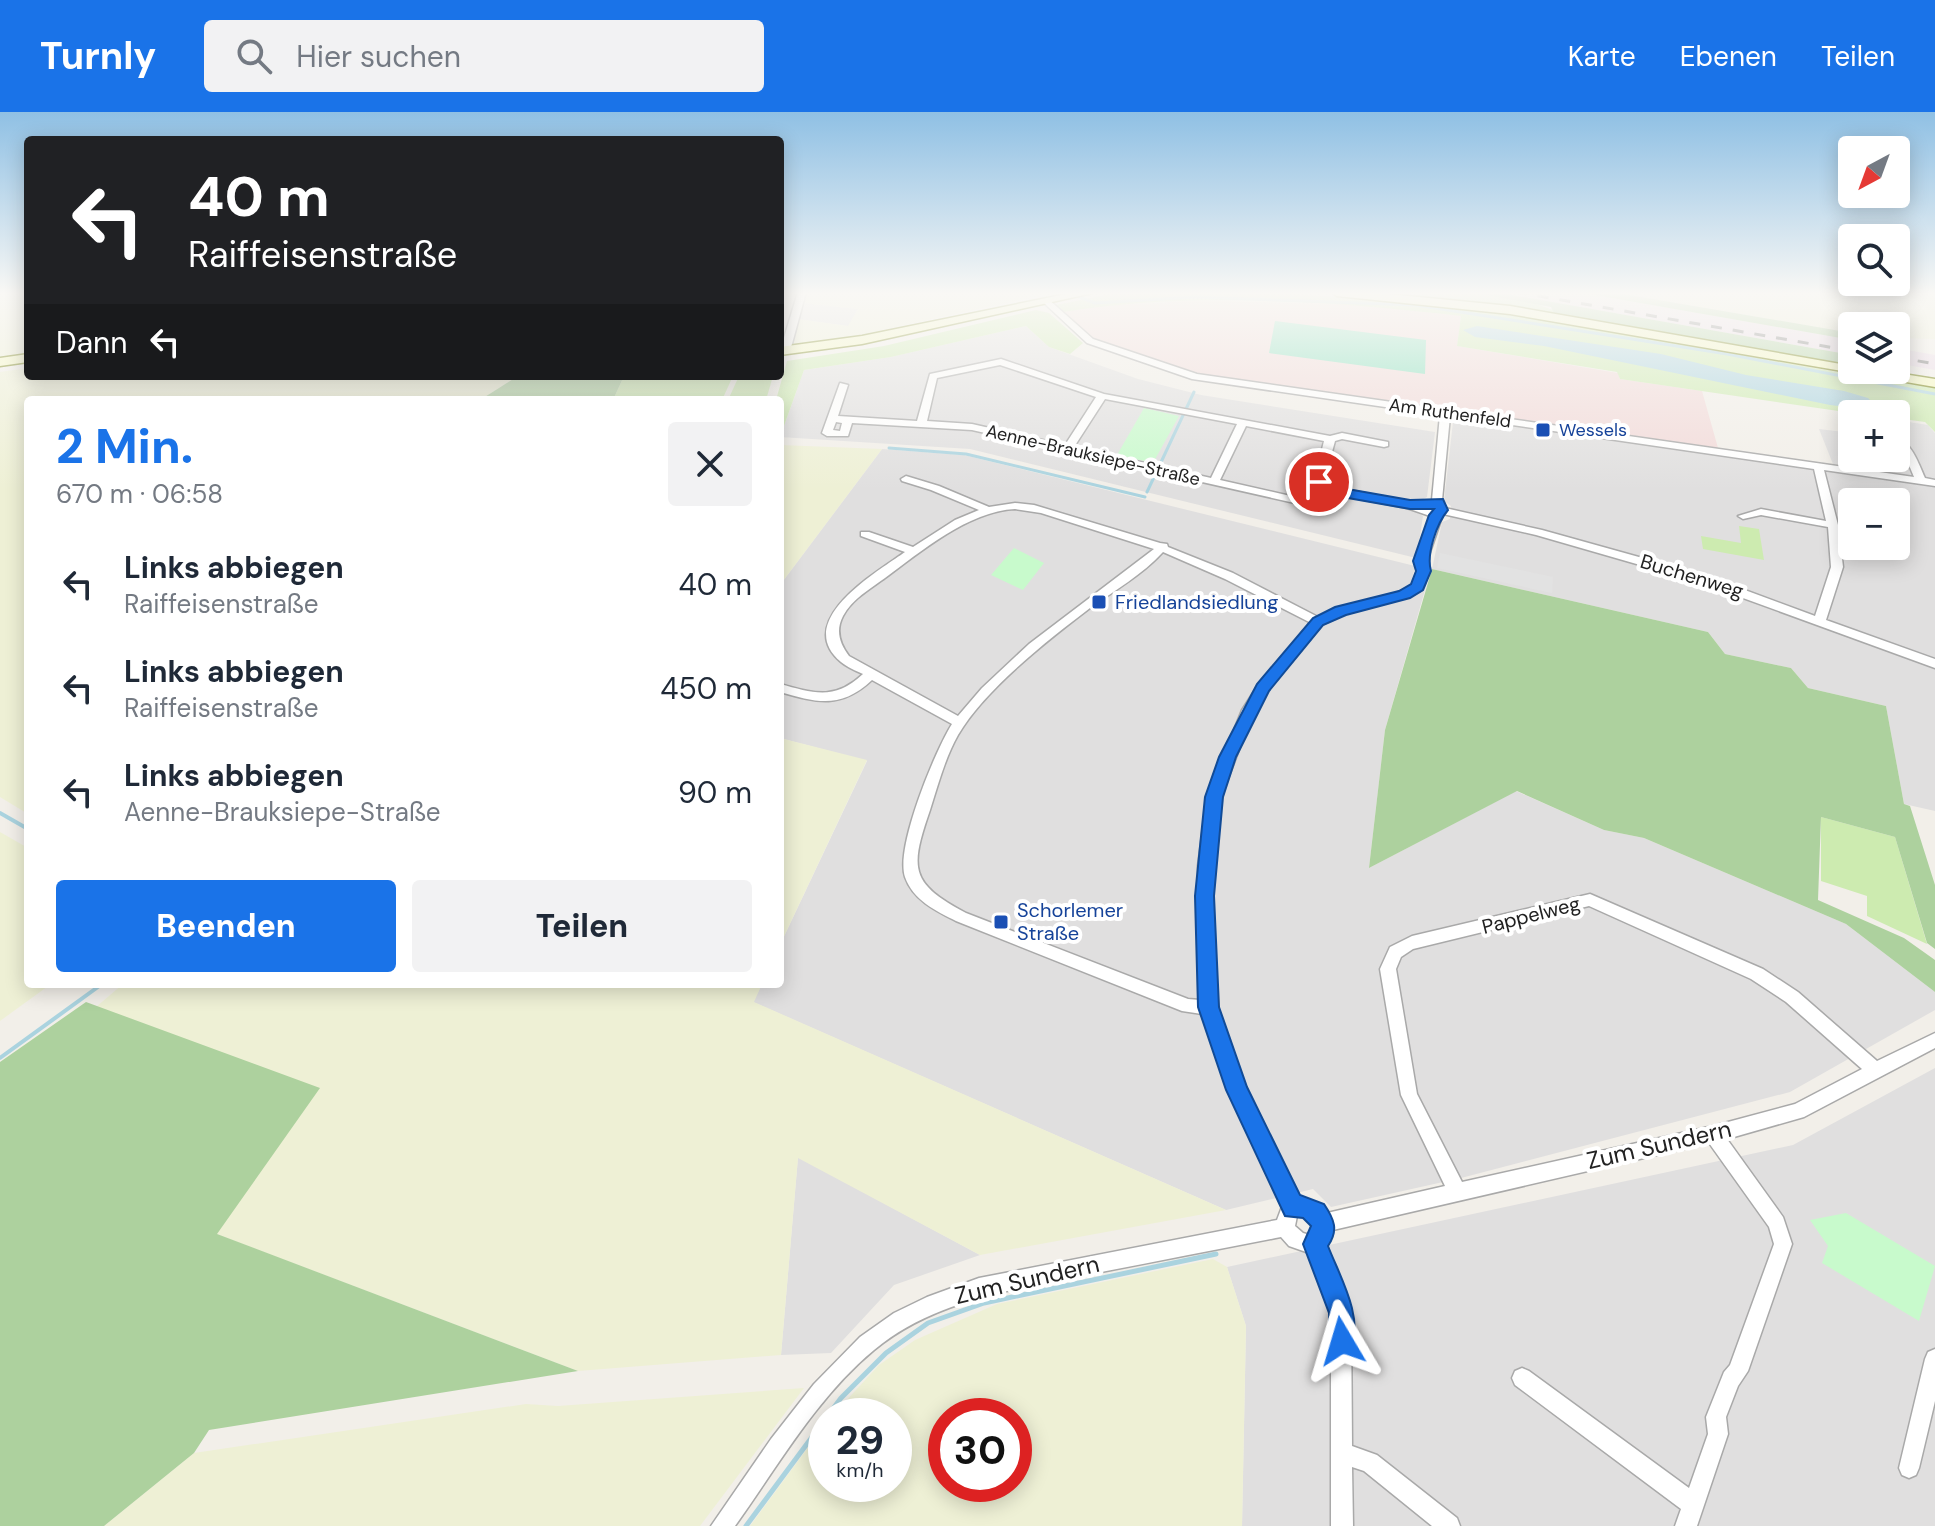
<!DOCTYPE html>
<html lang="de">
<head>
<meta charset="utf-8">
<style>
	:root { --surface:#fff; --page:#f2f2f3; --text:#1f2937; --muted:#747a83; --accent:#1a73e8 }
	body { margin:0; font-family:"DM Sans",sans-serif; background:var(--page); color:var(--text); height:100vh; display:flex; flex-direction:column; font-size:30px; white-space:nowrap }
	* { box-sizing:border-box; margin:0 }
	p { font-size:26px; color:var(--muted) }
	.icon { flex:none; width:44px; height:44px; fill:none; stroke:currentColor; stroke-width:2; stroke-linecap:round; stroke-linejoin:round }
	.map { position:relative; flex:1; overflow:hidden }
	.details { position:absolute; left:24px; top:284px; width:760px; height:592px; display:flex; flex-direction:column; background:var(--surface); border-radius:8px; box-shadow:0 4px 20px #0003 }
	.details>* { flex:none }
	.top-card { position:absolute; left:24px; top:24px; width:760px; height:244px; border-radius:8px; box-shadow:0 4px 20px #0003; background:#202124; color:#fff; overflow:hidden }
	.needle { width:52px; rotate:221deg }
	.tools { position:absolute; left:1838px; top:24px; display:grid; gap:16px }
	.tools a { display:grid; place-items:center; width:72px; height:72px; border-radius:8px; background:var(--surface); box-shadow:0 4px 20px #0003; font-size:40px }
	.speed { position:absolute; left:808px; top:1286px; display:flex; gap:16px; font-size:40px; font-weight:700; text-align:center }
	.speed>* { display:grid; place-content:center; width:104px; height:104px; border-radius:50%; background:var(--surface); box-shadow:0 4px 20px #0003; line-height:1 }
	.speed small { font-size:20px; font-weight:400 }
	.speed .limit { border:12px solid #d22; background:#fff; color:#111 }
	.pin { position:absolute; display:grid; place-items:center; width:68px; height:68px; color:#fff; margin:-34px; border:4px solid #fff; border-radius:50%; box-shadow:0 2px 8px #0007 }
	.me { position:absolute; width:88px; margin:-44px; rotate:353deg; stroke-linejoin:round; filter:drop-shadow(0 0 6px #0008) }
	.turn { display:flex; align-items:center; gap:28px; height:168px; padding:0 32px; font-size:36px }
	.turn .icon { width:104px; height:104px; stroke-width:2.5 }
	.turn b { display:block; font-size:56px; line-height:68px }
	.then { display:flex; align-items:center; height:76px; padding:0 32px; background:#0003; gap:16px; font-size:30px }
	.round { display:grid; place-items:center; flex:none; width:84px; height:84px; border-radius:8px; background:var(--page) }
	.summary { display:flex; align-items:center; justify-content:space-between; height:136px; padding:0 32px }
	h1 { font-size:48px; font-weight:800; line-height:60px; color:var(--accent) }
	.button { display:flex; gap:16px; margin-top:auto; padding:16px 32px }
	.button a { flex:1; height:92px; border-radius:8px; background:var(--accent); color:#fff; font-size:32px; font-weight:800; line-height:92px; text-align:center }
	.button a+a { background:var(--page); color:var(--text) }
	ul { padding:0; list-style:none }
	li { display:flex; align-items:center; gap:24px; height:104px; padding:0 32px }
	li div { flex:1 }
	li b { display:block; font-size:30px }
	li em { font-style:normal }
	header { display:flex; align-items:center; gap:48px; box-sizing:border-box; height:112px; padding:0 40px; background:var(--accent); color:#fff }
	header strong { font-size:38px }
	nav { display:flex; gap:44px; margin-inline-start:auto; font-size:28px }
	.search { width:560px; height:72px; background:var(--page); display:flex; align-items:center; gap:20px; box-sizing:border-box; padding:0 28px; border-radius:8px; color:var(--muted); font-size:30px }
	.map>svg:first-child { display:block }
	.residential { fill:#e0dfdf; fill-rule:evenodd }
	.commercial { fill:#f2dad9 }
	.industrial { fill:#ebdbe8 }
	.farmland { fill:#eef0d5; fill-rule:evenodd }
	.grass { fill:#cdebb0 }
	.forest { fill:#add19e }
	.park { fill:#c8facc }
	.pitch { fill:#88e0be }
	.parking { fill:#e2e2e2 }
	.water { fill:#aad3df }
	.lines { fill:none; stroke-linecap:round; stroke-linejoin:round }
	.stream-far2 { stroke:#aad3df; stroke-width:3 }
	.stream-far1 { stroke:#aad3df; stroke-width:4 }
	.stream { stroke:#aad3df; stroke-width:5 }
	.street-casing { stroke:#a9a9a9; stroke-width:3 }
	.secondary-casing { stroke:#707d05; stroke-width:3 }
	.street { fill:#fff; fill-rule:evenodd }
	.secondary { fill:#f7fabf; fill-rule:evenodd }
	.rail { stroke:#707070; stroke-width:3; stroke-dasharray:11 11; stroke-linecap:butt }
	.route { fill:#1a73e8; stroke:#114b97; stroke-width:2 }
	.transit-dot { fill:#1a4fb4; stroke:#fff; stroke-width:3 }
	.labels { text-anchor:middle; stroke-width:8; stroke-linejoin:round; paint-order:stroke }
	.far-street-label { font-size:18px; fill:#222; stroke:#fff }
	.far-transit-label { font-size:18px; fill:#164399; stroke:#fff; text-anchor:start }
	.street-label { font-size:20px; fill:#222; stroke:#fff }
	.transit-label { font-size:20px; fill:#164399; stroke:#fff; text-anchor:start }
	.near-street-label { font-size:24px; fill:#222; stroke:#fff }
</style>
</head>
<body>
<header>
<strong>Turnly</strong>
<div class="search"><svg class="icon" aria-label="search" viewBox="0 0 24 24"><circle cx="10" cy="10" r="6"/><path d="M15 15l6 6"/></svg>Hier suchen</div>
<nav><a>Karte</a><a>Ebenen</a><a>Teilen</a></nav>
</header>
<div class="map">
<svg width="1935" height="1414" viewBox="0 0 1935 1414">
	<rect width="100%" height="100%" fill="#f2efe9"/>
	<!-- residential -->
	<path class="residential" d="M803,191L858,197L849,214L797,207Z
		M1026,214L1049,235L1138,267L1201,283L1435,320L1427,385L1421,388L1416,400L1423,404L1417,444L1412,445L970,337L780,325L804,258L891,245Z
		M1461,306L1935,375V699L1904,692L1886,594L1808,576L1791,556L1725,542L1708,520L1432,457L1442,410L1450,407L1451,394L1444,389L1453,310ZM1852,390H1896V434H1852Z
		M1896,308L1928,313L1935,321V367L1833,352L1819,317L1852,321V346H1896Z
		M882,337L964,343L1415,454L1412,468L1427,471L1385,618L1369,756L1516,679L1604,718L1644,726L1846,812L1935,880V898L1790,980L1461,1066L1331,1095L1313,1077L1226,1098L753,890L762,872H780V833L867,649L780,626V473Z
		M1935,956V1414H1242L1246,1214L1227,1155L1793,1033Z
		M798,1045L980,1143L894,1173L831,1241L781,1243Z"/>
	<!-- commercial -->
	<path class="commercial" d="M1194,189L1357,192L1461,204L1457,234L1618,261L1620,267L1702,279L1718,336L1195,262L1092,228L1063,200L1097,194Z"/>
	<!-- industrial -->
	<path class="industrial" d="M1495,180H1578L1852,228V243Z
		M1896,236L1935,243V258L1896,251Z"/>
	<!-- farmland -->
	<path class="farmland" d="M0,180H28V241L0,245Z
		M807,180H1056L855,224L792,232L797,207L848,214L858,197L803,191Z
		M1612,180H1935V227L1896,226V214H1852V221Z
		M28,256V264H518L480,288H28V702L0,685V260Z
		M780,333L882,337L780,473Z
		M780,626L867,648L780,833Z
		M0,720L28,736V872H51L0,909Z
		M123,872H762L754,890L1226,1098L980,1143L798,1046L781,1243L578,1259L216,1122L96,895Z
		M1213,1147L1227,1155L1246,1214L1242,1414H750L826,1311V1372H894V1304H832L879,1253L915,1228L997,1192ZM1014,1304V1372H946V1304Z
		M804,1276L700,1414H104L194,1341L526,1292L558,1294Z"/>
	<!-- grass -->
	<path class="grass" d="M1120,180C1211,180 1301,180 1392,189C1575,206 1754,249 1935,276V320L1925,310L1896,306V302H1859L1620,267L1617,260L1457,234L1461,204C1330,189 1193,179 1063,200L1056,193Z
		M1424,180C1460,180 1533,183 1563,204L1417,184Z
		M1036,198L1049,201L1083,231L1070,242L1049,235L1026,214L891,245L804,258L780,325V288H776L787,249L884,234Z
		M624,264H733L722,288H613Z
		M739,264H773L766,288H728Z
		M1739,414L1759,417L1764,448L1703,437L1701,424L1741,431Z
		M1821,705L1895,725L1927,832L1867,804V784L1821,769Z"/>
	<!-- forest -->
	<path class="forest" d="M1470,180H1495L1852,243V255L1563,204L1554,201L1551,195Z
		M1578,180H1612L1852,221V228Z
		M518,264H624L613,288H480Z
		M1432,457L1708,520L1725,542L1791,556L1808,576L1886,594L1904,692L1910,694L1935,773V837L1927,831L1895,725L1821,705L1818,788L1904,826L1935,848V880L1846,812L1644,726L1604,718L1517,679L1369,756L1385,618Z
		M86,890L320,976L217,1122L578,1259L209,1318L194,1341L104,1414H0V950Z"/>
	<!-- park -->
	<path class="park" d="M1144,296L1179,304L1153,351L1117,343Z
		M1014,436L1044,451L1023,478L991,463Z
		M1846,1101L1935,1154L1919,1209L1822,1151L1828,1134L1810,1108Z"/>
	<!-- pitch -->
	<path class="pitch" d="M1275,209L1426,228L1425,262L1269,241Z"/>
	<!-- parking -->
	<path class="parking" d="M1440,441L1553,465L1552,481L1437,456Z"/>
	<!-- water -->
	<path class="water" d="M1477,214L1661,242L1746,263L1844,279L1868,286L1874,292L1863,297L1830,293L1544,234L1475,225L1463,218Z"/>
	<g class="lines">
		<!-- stream-far2 -->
		<path class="stream-far2" d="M1066,180L1095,191L1195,185L1416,193L1727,242L1935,282
			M889,336L966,342L1145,385
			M1147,380L1194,280"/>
		<!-- stream-far1 -->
		<path class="stream-far1" d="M0,701L28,717
			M0,946L102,872"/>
		<!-- stream -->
		<path class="stream" d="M746,1414L841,1286L886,1241L928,1211L984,1191L1216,1142"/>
		<!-- street casing -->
		<g class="street-casing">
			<path id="street" d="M798,180H806L790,239L785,242L780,239Z
				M1047,186L1093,227L1197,262L1914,365L1904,341L1896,332L1897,324C1913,334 1918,350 1925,366L1935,368V374L1824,358L1838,413L1843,455L1826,508L1935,547V556L1699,470L1536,423L1443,402L1427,449L1430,459L1422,478L1409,485L1345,502L1322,513L1266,579L1253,601L1221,685L1212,754L1216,895L1245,976L1299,1086L1317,1091L1327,1101L1445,1074L1401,983L1380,857L1390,835L1412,824L1590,782L1763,857L1798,880L1877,949L1935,921V936L1804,1005L1727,1027L1783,1105L1792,1132L1748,1259L1738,1274L1726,1305L1728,1322L1697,1414H1675L1681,1397L1515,1273L1512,1266L1515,1259L1522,1256L1529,1259L1689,1376L1708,1322L1706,1305L1724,1260L1730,1253L1774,1132L1769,1115L1709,1031L1333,1118L1325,1134L1351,1201L1352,1334L1377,1343L1457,1406L1460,1414H1432L1364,1359L1352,1355L1353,1414H1331V1201L1309,1141L1289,1134L1281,1125C1220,1137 1158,1149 1096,1161C1019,1177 937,1186 874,1238C817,1285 778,1354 735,1414H711L771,1327L814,1272L860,1225L894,1201L927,1185L979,1166L1277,1108L1283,1092L1229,978L1202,902L1182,899L956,809C936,799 913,788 905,765C895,736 935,639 952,612L872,568C841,597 818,591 780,580V572C814,581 834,589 863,562C856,559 847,555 841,550C792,509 877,460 905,440L861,424V420H869L913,435L955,408L979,398L931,378L902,369L901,367L906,364L939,374L989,395L1015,391L1034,393L1160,431L1167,432L1168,435L1233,461L1318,505C1349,491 1384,489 1413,473L1418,459L1415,449L1430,404L1407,396L1334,382L1329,389L1308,394L972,318L852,311L848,324H827L822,321L840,271L848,273L838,304L917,309L930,262L1001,247L1104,282L1330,324L1342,321L1388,330V334L1384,335L1342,327L1335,329L1324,369L1334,375L1410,390L1435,397L1432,388L1440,303L1192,267L1087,231L1044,191L1043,189ZM1000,253L1096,285L1065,333L972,312L927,309L937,266ZM1105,287L1237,312L1211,366L1074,335ZM1450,304L1814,357L1826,409L1761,397L1738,404L1743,407L1761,403L1828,415L1831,455L1815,504L1707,464L1542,418L1445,396L1442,388ZM836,310L842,311L840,319L833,318ZM1246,314L1324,329L1314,370L1325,379L1321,385L1308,388L1220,368ZM1015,397L1041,401L1154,437L1029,532L982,576L958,604L849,544C840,532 835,519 843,504C852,487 870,477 885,466C920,440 969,399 1015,397ZM1163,440L1225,467L1311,511L1258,573L1242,598L1207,685L1198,754L1200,888L1188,887L966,801C909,771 910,756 930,698C938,673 945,646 958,623C984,578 1048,528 1090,496C1115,478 1142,463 1163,440ZM1589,794L1751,867L1786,890L1862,957L1795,992L1713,1014L1462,1070L1417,982L1396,857L1401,845L1413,837ZM1297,1104C1306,1104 1313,1108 1314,1117L1310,1123L1303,1121L1295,1114Z
				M1935,1237V1289L1919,1356L1916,1363L1909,1366L1902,1363L1899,1356L1925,1247L1928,1240Z"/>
		</g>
		<!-- secondary casing -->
		<g class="secondary-casing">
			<path id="secondary" d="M1076,180H1097L862,232L780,243V235L862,224Z
				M1331,180H1368L1510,194L1852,254V258H1878L1935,267V275L1510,202L1337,184Z
				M28,242V250L0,254V246Z"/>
		</g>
		<!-- street -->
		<use href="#street" class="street"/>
		<!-- secondary -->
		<use href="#secondary" class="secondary"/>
		<!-- rail -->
		<path class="rail" d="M1516,180L1852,239
			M1896,245L1935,252"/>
	</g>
	<!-- sky -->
	<linearGradient id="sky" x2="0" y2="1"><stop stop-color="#8fc0e4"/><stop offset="0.48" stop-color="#f9f8f5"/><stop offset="1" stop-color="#f9f8f5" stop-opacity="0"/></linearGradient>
	<rect width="1935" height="378" fill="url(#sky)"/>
	<!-- route -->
	<path class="route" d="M1315,367H1324L1336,375L1410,388L1443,387L1448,398C1437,411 1426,442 1431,459L1423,478L1410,486L1346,503L1323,513L1269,579L1236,645L1223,685L1214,784L1219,895L1247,975L1300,1083L1324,1092C1334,1107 1339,1118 1328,1134C1340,1165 1364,1205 1351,1238L1342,1242L1333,1238L1329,1229V1201L1303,1132L1311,1114L1303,1106L1285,1104L1226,978L1198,895L1195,784L1205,685L1219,645L1257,572L1313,506L1335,495L1399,479L1411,472L1416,459L1413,449L1429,403L1434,397H1410L1331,383L1315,373Z"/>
	<!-- markers -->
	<g class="transit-dot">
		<rect x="1535" y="310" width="16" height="16" rx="4"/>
		<rect x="1091" y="482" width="16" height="16" rx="4"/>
		<rect x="993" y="802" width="16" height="16" rx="4"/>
	</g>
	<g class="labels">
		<!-- far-street labels -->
		<g class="far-street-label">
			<text transform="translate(1450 301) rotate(8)" y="6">Am Ruthenfeld</text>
			<text transform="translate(1093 343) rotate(13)" y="6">Aenne-Brauksiepe-Straße</text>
		</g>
		<!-- far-transit labels -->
		<g class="far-transit-label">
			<text x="1559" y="324">Wessels</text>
		</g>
		<!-- street labels -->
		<g class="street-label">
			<text transform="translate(1692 464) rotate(17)" y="7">Buchenweg</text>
			<text transform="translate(1531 803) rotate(-14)" y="7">Pappelweg</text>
		</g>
		<!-- transit labels -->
		<g class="transit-label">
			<text x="1115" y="497">Friedlandsiedlung</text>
			<text x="1017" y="805">Schorlemer<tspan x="1017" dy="23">Straße</tspan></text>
		</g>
		<!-- near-street labels -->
		<g class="near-street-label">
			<text transform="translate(1659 1033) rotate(-13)" y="8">Zum Sundern</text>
			<text transform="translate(1027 1168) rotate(-13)" y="8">Zum Sundern</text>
		</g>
	</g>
</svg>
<div class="tools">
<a><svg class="needle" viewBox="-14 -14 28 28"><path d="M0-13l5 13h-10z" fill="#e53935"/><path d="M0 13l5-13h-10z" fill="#747a83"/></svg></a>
<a><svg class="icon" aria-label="search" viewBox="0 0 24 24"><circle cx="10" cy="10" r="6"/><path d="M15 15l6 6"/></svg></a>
<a><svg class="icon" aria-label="layers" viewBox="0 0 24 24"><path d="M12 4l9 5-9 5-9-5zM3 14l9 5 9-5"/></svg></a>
<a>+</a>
<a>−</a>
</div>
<div class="speed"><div>29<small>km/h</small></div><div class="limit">30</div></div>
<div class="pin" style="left:1319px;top:370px;background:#d93025"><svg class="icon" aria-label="arrive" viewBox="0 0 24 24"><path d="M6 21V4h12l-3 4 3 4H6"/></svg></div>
<svg class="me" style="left:1342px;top:1229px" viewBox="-20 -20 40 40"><path d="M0-17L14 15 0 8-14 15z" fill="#1a73e8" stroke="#fff" stroke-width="4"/></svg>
<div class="top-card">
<div class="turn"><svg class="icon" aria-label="left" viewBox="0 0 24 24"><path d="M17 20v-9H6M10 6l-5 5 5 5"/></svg><div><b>40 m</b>Raiffeisenstraße</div></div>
<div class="then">Dann<svg class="icon" aria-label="left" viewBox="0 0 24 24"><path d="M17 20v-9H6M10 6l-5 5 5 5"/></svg></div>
</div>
<section class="details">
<div class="summary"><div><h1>2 Min.</h1><p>670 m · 06:58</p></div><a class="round"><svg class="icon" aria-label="close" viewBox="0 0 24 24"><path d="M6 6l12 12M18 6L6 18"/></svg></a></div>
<ul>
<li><svg class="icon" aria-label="left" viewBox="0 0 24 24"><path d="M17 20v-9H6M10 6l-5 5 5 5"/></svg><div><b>Links abbiegen</b><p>Raiffeisenstraße</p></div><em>40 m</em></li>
<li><svg class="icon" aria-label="left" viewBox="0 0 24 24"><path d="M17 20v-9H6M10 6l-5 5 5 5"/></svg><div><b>Links abbiegen</b><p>Raiffeisenstraße</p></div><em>450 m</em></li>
<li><svg class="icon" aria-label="left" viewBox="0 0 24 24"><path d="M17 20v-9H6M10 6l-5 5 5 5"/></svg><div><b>Links abbiegen</b><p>Aenne-Brauksiepe-Straße</p></div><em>90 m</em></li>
</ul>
<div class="button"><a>Beenden</a><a>Teilen</a></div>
</section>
</div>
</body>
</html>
